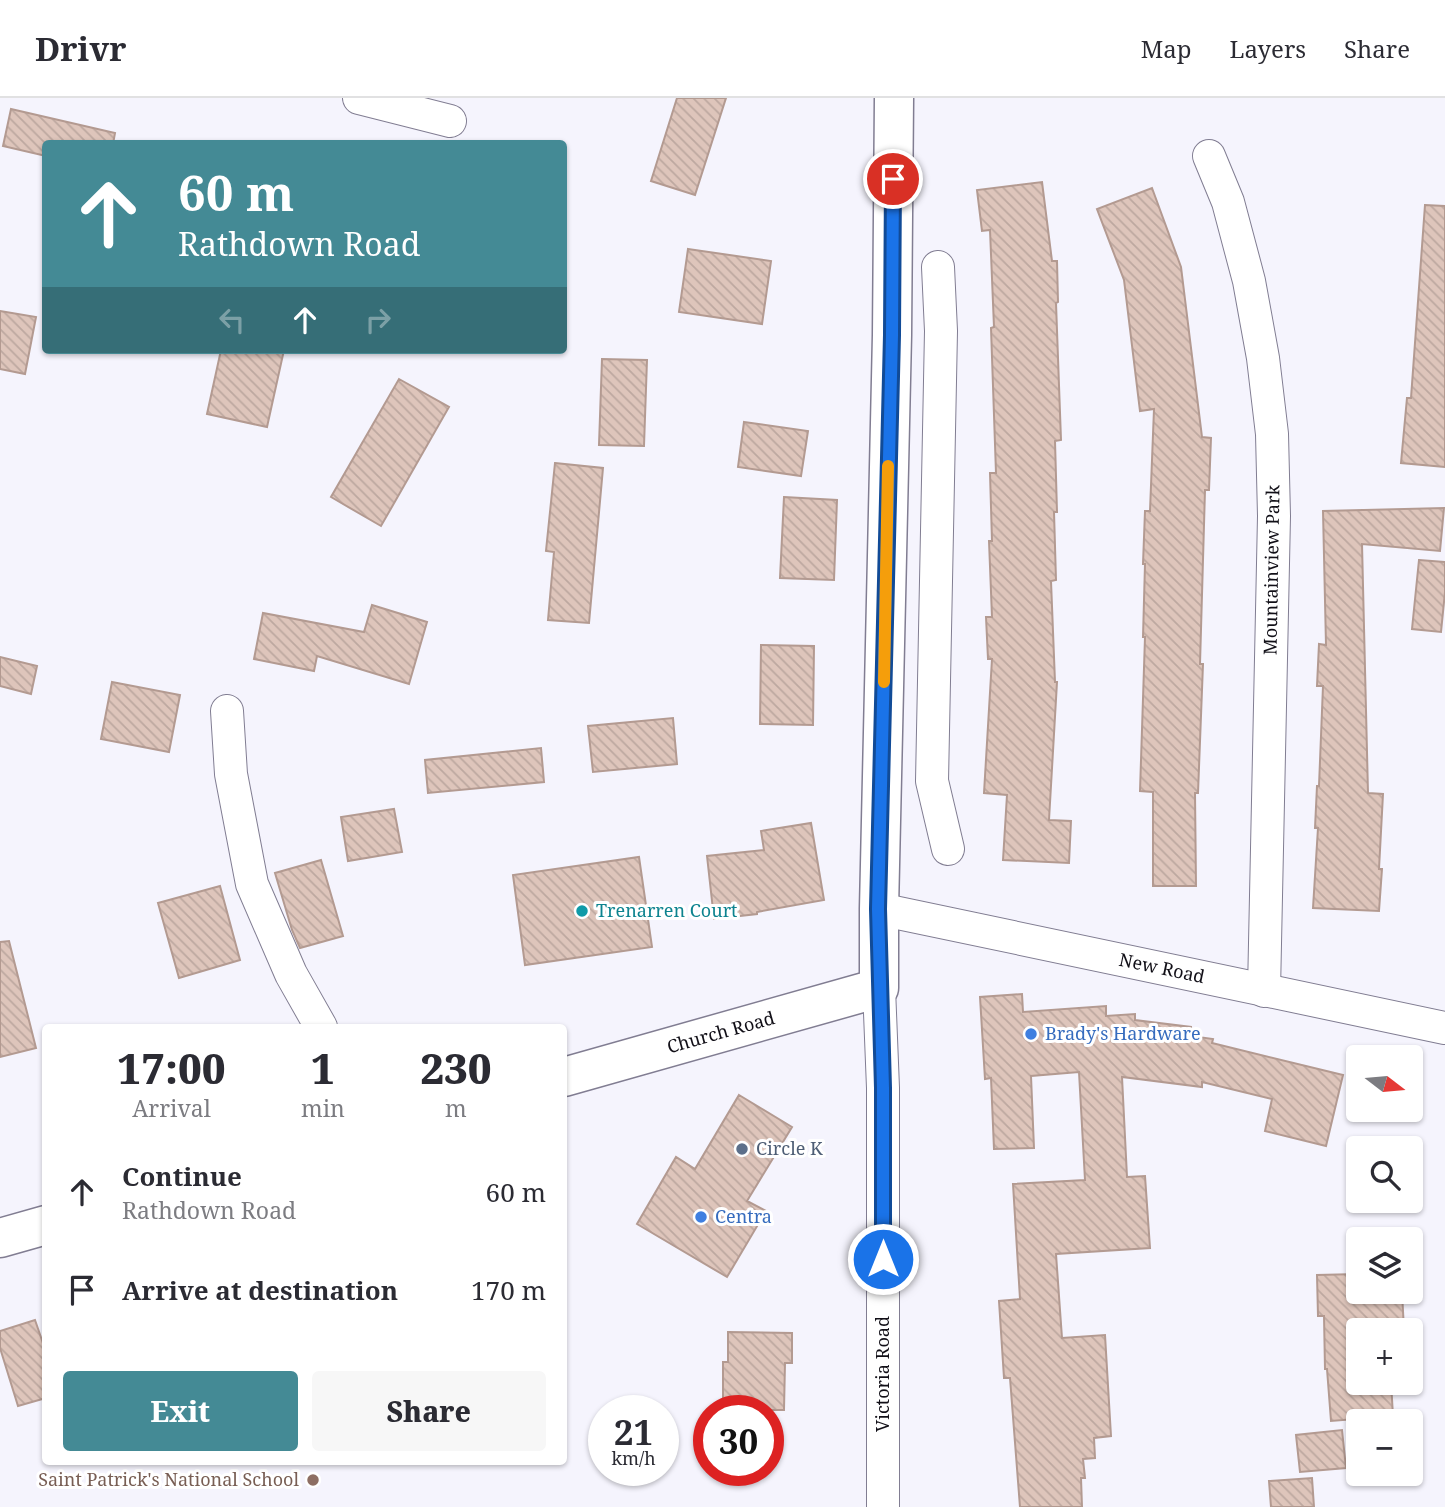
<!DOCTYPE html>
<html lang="en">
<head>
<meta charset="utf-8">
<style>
	:root { --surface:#fff; --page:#f7f7f7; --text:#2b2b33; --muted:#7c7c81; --line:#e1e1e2; --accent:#448a95 }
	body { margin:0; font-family:"Noto Serif",serif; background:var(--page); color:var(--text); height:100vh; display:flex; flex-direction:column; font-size:26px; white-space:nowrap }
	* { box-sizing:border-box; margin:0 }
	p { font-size:23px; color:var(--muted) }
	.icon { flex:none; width:38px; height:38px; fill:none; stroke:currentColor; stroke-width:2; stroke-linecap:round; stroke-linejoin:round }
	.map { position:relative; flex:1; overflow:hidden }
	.drawer { position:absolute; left:42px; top:926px; width:525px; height:441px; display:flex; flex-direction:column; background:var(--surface); border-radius:7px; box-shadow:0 2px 5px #0004 }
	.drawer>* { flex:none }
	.hud { position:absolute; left:42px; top:42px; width:525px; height:214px; border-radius:7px; box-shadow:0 2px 5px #0004; background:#448a95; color:#fff; overflow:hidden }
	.needle { width:46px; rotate:106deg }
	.fabs { position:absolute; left:1346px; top:947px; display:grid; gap:14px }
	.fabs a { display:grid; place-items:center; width:77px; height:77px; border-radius:7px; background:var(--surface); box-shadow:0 2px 5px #0004; font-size:35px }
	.speed { position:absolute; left:588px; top:1297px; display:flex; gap:14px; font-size:35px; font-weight:700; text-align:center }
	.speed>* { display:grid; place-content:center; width:91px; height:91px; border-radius:50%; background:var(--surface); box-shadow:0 2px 5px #0004; line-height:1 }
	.speed small { font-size:18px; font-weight:400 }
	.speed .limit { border:10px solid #d22; background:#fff; color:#111 }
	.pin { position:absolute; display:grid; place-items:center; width:60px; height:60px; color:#fff; margin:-30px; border:4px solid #fff; border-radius:50%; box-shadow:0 2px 7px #0007 }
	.me { position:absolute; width:77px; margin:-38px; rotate:0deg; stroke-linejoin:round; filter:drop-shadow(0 0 5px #0008) }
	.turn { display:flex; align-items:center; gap:24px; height:147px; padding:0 21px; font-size:32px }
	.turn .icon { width:91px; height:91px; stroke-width:2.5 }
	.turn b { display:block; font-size:49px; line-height:60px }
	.lanes { display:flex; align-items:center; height:66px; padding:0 21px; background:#0003; justify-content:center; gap:35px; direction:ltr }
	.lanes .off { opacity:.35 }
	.eta { display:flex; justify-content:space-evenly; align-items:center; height:119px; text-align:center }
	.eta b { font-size:42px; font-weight:800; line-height:49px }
	.button { display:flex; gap:14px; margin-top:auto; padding:14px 21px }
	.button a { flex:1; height:80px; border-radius:7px; background:var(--accent); color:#fff; font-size:28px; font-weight:800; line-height:80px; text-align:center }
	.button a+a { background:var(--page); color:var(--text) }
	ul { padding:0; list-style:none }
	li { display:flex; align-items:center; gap:21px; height:98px; padding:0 21px }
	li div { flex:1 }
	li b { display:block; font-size:26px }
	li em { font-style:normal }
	header { display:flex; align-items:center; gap:42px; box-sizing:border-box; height:98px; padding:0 35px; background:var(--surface); border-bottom:2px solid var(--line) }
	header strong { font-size:33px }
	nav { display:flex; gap:38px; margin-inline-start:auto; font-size:24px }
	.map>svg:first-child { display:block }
	.building { fill:url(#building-back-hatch); stroke:#b39a91; stroke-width:2 }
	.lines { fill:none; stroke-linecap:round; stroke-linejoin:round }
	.street-casing { stroke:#817d92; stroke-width:34 }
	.secondary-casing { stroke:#817d92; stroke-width:41 }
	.street { stroke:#fff; stroke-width:32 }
	.secondary { stroke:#fff; stroke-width:38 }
	.route-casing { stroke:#114b97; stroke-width:18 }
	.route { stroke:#1a73e8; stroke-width:12 }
	.slow { stroke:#f59e0b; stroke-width:12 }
	.culture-dot { fill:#0f9aa8; stroke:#fff; stroke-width:2.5 }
	.shop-dot { fill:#3f7fe0; stroke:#fff; stroke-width:2.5 }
	.service-dot { fill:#5c6f8a; stroke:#fff; stroke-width:2.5 }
	.education-dot { fill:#8d6e63; stroke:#fff; stroke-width:2.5 }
	.labels { text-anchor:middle; stroke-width:6; stroke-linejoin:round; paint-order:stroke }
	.street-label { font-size:18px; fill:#110f17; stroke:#fff }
	.culture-label { font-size:18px; fill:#0d838f; stroke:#fff; text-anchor:start }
	.shop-label { font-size:18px; fill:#366cbe; stroke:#fff; text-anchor:start }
	.service-label { font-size:18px; fill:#4e5e75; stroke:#fff; text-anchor:start }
	.education-label { font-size:18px; fill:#785e54; stroke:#fff; text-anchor:end }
</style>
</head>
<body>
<header>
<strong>Drivr</strong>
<nav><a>Map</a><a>Layers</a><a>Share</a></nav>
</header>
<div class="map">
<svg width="1445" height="1409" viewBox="0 0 1445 1409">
	<defs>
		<pattern id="building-back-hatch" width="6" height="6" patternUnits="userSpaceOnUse" patternTransform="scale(1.75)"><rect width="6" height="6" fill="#dec5bb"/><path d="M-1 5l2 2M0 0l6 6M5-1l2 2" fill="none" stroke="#bda8a0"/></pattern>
	</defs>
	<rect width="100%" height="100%" fill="#f5f4fd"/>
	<!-- building -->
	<path class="building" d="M677,0H726L695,97L651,83Z
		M11,11L115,35L113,46H46V58L3,48Z
		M1042,84L1052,163H1057L1058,204L1056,205L1061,342L1055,343L1057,414H1054L1056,482L1051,483L1055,584H1057L1049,722L1071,723L1069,765L1003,762L1007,697L984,695L992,561H988L986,519H992L989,443H992L990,375H996L991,230L994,229L990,132L982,133L977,92Z
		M1152,90L1181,169L1202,339L1211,340L1209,392H1205L1200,566H1203L1198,695H1195L1196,788H1153V694L1140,693L1145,539H1143L1145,466H1143L1145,413H1150L1154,311L1140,313L1124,182L1097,111Z
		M1425,107L1445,108V369L1401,365L1407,300H1411Z
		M688,151L771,163L762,226L679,214Z
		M0,213L36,219L25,276L0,271Z
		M221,252H284L267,329L207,316Z
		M602,261L647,262L644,348L599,347Z
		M399,281L449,309L381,428L331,399Z
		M744,324L808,333L801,378L738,369Z
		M555,365L603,370L589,525L548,522L554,454L546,453Z
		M784,399L837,402L834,482L780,480Z
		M1444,410L1440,453L1362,446L1368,695L1383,696L1379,771H1382L1379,813L1313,810L1318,730H1315L1317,688H1319L1323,588H1317L1319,546L1326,547L1323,413Z
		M1419,462L1445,464V494L1441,534L1412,531Z
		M372,507L427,524L409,586L317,558L314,573L254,561L263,515L364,534Z
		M761,547L814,548L813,627L760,626Z
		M0,559L37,568L31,596L0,588Z
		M112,584L180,597L169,654L101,641Z
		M673,620L677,666L593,674L588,628Z
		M541,650L544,684L428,695L425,662Z
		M394,711L402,754L348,763L341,719Z
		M811,725L824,802L757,814V816L714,821L707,758L764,752L761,733Z
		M639,759L652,849L525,867L513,777Z
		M321,762L343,838L300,850L292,832L275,775Z
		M220,788L240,862L179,880L158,805Z
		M9,843L36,950L0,959V844Z
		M1022,896L1023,914L1106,908V918L1135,916V922L1191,929V938L1213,941L1212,945L1343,977L1326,1048L1265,1033L1272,1001L1202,984V989L1122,979L1127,1079L1145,1078L1150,1150L1056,1156L1062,1240L1105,1237L1111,1338L1094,1340L1095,1360L1083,1361L1085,1380H1081L1082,1409H1020L1010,1280H1004L999,1203L1020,1201L1013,1086L1085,1082L1079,974L1031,978L1034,1050L994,1051L991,980L985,981L980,899Z
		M739,997L792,1029L747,1103L766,1113L727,1179L637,1126L676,1059L695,1071Z
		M1358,1176V1194H1402L1404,1232H1358V1284H1391L1393,1318L1331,1323L1327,1271H1325L1324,1218H1318L1317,1177Z
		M35,1222L46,1254V1300L18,1308L0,1250V1233Z
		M728,1234L792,1235V1265H785L784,1312H723V1264H728Z
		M1342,1332L1346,1370L1300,1374L1296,1337Z
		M1312,1380L1314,1409H1271L1269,1383Z"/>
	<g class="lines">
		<!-- street casing -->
		<g class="street-casing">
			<g id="street">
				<path d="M359,0L450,23"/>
				<path d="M1209,58L1228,104L1249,183L1263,260L1272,336L1274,418L1264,893"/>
				<path d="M938,169L941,233L932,683L948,751"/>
				<path d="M227,613L231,676L252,786L291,876L321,929"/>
				<path id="s1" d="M879,811L1445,930"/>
				<path d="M879,890L883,990V1409"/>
			</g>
		</g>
		<!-- secondary casing -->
		<g class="secondary-casing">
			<g id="secondary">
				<path id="s2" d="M564,979L879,890V811L892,237L894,0"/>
				<path d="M0,1140L46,1127"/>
			</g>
		</g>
		<!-- street -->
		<use href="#street" class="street"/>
		<!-- secondary -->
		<use href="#secondary" class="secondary"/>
	</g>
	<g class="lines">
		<!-- route casing -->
		<g class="route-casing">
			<path id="route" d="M883,1161V990L878,811L892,237L893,81"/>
		</g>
		<!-- route -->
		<use href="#route" class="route"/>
		<!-- slow -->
		<path class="slow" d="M884,584L888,368"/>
	</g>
	<!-- markers -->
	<circle class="culture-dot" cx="582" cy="813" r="7"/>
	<g class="shop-dot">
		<circle cx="1031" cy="936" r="7"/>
		<circle cx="701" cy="1119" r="7"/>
	</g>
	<circle class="service-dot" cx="742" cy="1051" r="7"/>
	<circle class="education-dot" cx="313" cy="1382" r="7"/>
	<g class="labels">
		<!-- street labels -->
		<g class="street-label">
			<text transform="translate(1272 472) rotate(-89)" y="6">Mountainview Park</text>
			<text dy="6" stroke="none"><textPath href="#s1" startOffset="289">New Road</textPath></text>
			<text dy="6" stroke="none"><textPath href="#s2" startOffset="163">Church Road</textPath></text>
			<text transform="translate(883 1276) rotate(-90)" y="6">Victoria Road</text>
		</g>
		<!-- culture labels -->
		<g class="culture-label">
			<text x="596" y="819">Trenarren Court</text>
		</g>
		<!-- shop labels -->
		<g class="shop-label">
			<text x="1045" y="942">Brady's Hardware</text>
			<text x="715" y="1125">Centra</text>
		</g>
		<!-- service labels -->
		<g class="service-label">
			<text x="756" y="1057">Circle K</text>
		</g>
		<!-- education labels -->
		<g class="education-label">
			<text x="299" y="1388">Saint Patrick's National School</text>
		</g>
	</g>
</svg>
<div class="fabs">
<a><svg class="needle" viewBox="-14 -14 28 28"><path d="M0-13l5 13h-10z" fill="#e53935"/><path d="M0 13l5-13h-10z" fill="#7c7c81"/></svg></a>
<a><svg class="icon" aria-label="search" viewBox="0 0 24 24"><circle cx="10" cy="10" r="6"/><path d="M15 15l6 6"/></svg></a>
<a><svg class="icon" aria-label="layers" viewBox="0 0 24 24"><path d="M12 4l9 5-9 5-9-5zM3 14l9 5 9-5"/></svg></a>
<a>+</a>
<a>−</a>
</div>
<div class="speed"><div>21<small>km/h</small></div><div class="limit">30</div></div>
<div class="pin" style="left:893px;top:81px;background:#d93025"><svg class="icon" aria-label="arrive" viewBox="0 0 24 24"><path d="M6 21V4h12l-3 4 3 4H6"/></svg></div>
<svg class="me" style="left:883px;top:1161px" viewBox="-20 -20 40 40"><circle r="17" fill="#1a73e8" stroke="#fff" stroke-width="3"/><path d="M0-11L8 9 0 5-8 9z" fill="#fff"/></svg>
<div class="hud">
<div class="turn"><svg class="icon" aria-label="ahead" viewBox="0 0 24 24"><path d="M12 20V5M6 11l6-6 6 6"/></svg><div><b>60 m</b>Rathdown Road</div></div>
<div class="lanes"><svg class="icon off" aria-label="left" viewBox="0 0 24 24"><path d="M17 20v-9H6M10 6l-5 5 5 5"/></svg><svg class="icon" aria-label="ahead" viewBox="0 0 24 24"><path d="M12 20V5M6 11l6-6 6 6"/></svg><svg class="icon off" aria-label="right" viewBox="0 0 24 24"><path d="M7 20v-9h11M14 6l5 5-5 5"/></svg></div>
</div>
<section class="drawer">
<div class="eta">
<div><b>17:00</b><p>Arrival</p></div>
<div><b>1</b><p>min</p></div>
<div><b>230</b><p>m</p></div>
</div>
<ul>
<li><svg class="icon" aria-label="ahead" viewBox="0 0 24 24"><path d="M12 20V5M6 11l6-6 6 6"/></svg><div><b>Continue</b><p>Rathdown Road</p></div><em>60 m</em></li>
<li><svg class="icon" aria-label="arrive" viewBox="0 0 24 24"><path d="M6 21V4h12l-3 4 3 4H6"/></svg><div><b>Arrive at destination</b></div><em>170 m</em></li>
</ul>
<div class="button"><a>Exit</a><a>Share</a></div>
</section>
</div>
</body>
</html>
